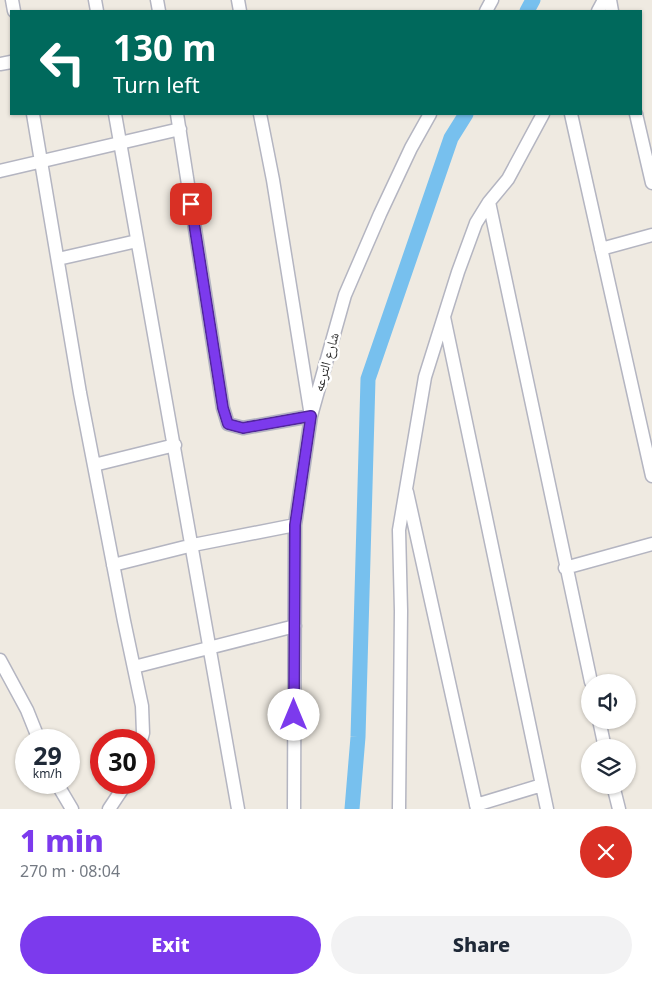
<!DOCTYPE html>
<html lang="en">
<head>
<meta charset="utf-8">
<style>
	:root { --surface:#fff; --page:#f2f2f3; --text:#1f2937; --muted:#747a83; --accent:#7c3aed }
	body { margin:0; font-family:"Noto Sans","Noto Naskh Arabic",sans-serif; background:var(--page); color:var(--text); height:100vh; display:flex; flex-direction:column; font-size:19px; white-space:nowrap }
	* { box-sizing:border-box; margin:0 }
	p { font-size:16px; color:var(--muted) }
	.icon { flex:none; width:28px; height:28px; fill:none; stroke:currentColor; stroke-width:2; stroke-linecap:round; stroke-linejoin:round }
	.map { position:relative; height:809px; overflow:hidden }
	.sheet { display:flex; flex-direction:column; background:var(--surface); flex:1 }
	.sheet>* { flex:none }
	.hud { position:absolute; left:10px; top:10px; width:632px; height:105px; border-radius:0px; box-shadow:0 1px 4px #0004; background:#00695c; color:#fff; overflow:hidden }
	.buttons { position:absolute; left:581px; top:674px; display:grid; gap:10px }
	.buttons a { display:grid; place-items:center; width:55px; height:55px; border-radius:50%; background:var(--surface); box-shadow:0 1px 4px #0004; font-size:25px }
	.speed { position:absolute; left:15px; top:729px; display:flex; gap:10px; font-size:25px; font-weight:700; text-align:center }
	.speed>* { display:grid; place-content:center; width:65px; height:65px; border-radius:50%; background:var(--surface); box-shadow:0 1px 4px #0004; line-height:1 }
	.speed small { font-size:12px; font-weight:400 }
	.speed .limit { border:8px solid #d22; background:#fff; color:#111 }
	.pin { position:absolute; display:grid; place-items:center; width:42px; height:42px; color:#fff; margin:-21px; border-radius:10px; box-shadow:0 2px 8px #0006 }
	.me { position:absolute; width:55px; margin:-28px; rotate:0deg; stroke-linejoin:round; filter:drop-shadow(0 0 4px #0008) }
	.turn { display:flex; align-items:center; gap:18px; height:105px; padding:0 20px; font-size:22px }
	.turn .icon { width:65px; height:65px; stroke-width:2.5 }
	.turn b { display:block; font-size:35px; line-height:42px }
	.round { display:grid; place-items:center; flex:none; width:52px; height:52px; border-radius:26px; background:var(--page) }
	.headline { display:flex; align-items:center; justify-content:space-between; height:85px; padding:0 20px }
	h1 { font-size:30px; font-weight:800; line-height:38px; color:var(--accent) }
	.cta { display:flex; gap:10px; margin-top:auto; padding:10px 20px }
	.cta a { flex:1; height:58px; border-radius:30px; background:var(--accent); color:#fff; font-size:20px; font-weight:800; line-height:58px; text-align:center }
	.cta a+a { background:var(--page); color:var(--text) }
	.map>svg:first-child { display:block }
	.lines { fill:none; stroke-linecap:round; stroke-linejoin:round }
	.canal { stroke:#77c0ee; stroke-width:15 }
	.minor-casing { stroke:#b4b5c1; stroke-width:15 }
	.minor { stroke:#fff; stroke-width:12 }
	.route-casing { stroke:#51269a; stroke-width:12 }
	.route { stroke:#7c3aed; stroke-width:9 }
	.labels { text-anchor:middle; stroke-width:5; stroke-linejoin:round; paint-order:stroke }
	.street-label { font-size:14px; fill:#2e2e2e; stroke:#fff }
</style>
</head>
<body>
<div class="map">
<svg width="652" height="809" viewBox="0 0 652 809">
	<rect width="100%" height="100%" fill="#efeae1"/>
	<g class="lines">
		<!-- canal -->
		<path class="canal" d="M527,11L533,0
			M352,809L358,737L368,379L451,138L466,114"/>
		<!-- minor casing -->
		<g class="minor-casing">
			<path id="minor" d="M12,0L14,11
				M95,0L97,11
				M157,0L159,11
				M238,0L240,11
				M610,0L612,11
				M486,11L492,0
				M598,11L604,0
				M0,64L11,62
				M33,114L80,393L124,621L142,706L143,733L141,740
				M115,114L238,809
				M177,114L223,408L228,424L243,428L311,416L273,180L260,114
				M571,114L652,476
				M636,114L652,183
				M0,171L180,129
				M489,202L591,682
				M601,249L652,235
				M58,259L137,241
				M444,317L547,809
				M94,465L175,445
				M407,492L477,809
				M113,565L193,545L295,525
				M565,568L652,544
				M0,660L27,710L39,740
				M134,667L295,626
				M599,720L605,748
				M56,782L72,809
				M613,785L619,809
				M476,805L542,785
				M109,809L123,788L125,782
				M294,809L295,525L311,416L345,295L380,214L411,148L430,114
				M399,809L401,611L399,530L425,377L458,272L476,223L489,202L508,179L543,114"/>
		</g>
		<!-- minor -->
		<use href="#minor" class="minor"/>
	</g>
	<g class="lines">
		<!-- route casing -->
		<g class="route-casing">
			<path id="route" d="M191,204L223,408L228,424L243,428L311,416L295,525L294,715"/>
		</g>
		<!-- route -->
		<use href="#route" class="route"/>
	</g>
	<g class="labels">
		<!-- street labels -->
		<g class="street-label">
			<text transform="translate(326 362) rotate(-74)" y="5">شارع الترعه</text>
		</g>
	</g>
</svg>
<div class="buttons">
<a><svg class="icon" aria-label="sound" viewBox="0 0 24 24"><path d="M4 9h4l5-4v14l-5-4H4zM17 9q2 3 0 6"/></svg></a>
<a><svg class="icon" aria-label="layers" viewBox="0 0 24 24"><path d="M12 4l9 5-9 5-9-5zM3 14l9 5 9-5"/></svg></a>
</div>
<div class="speed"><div>29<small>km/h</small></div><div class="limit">30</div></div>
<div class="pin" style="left:191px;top:204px;background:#d93025"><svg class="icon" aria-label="arrive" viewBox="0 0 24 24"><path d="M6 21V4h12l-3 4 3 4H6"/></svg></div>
<svg class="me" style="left:294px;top:715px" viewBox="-20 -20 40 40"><circle r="19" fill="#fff"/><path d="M0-13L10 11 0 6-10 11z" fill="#7c3aed"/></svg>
<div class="hud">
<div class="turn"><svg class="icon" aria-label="left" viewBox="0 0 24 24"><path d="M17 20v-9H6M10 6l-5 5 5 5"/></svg><div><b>130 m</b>Turn left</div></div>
</div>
</div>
<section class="sheet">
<div class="headline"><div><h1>1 min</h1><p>270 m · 08:04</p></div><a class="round" style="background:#d93025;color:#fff"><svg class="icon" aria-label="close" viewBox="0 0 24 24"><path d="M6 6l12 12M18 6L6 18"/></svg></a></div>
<div class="cta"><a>Exit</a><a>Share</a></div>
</section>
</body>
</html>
